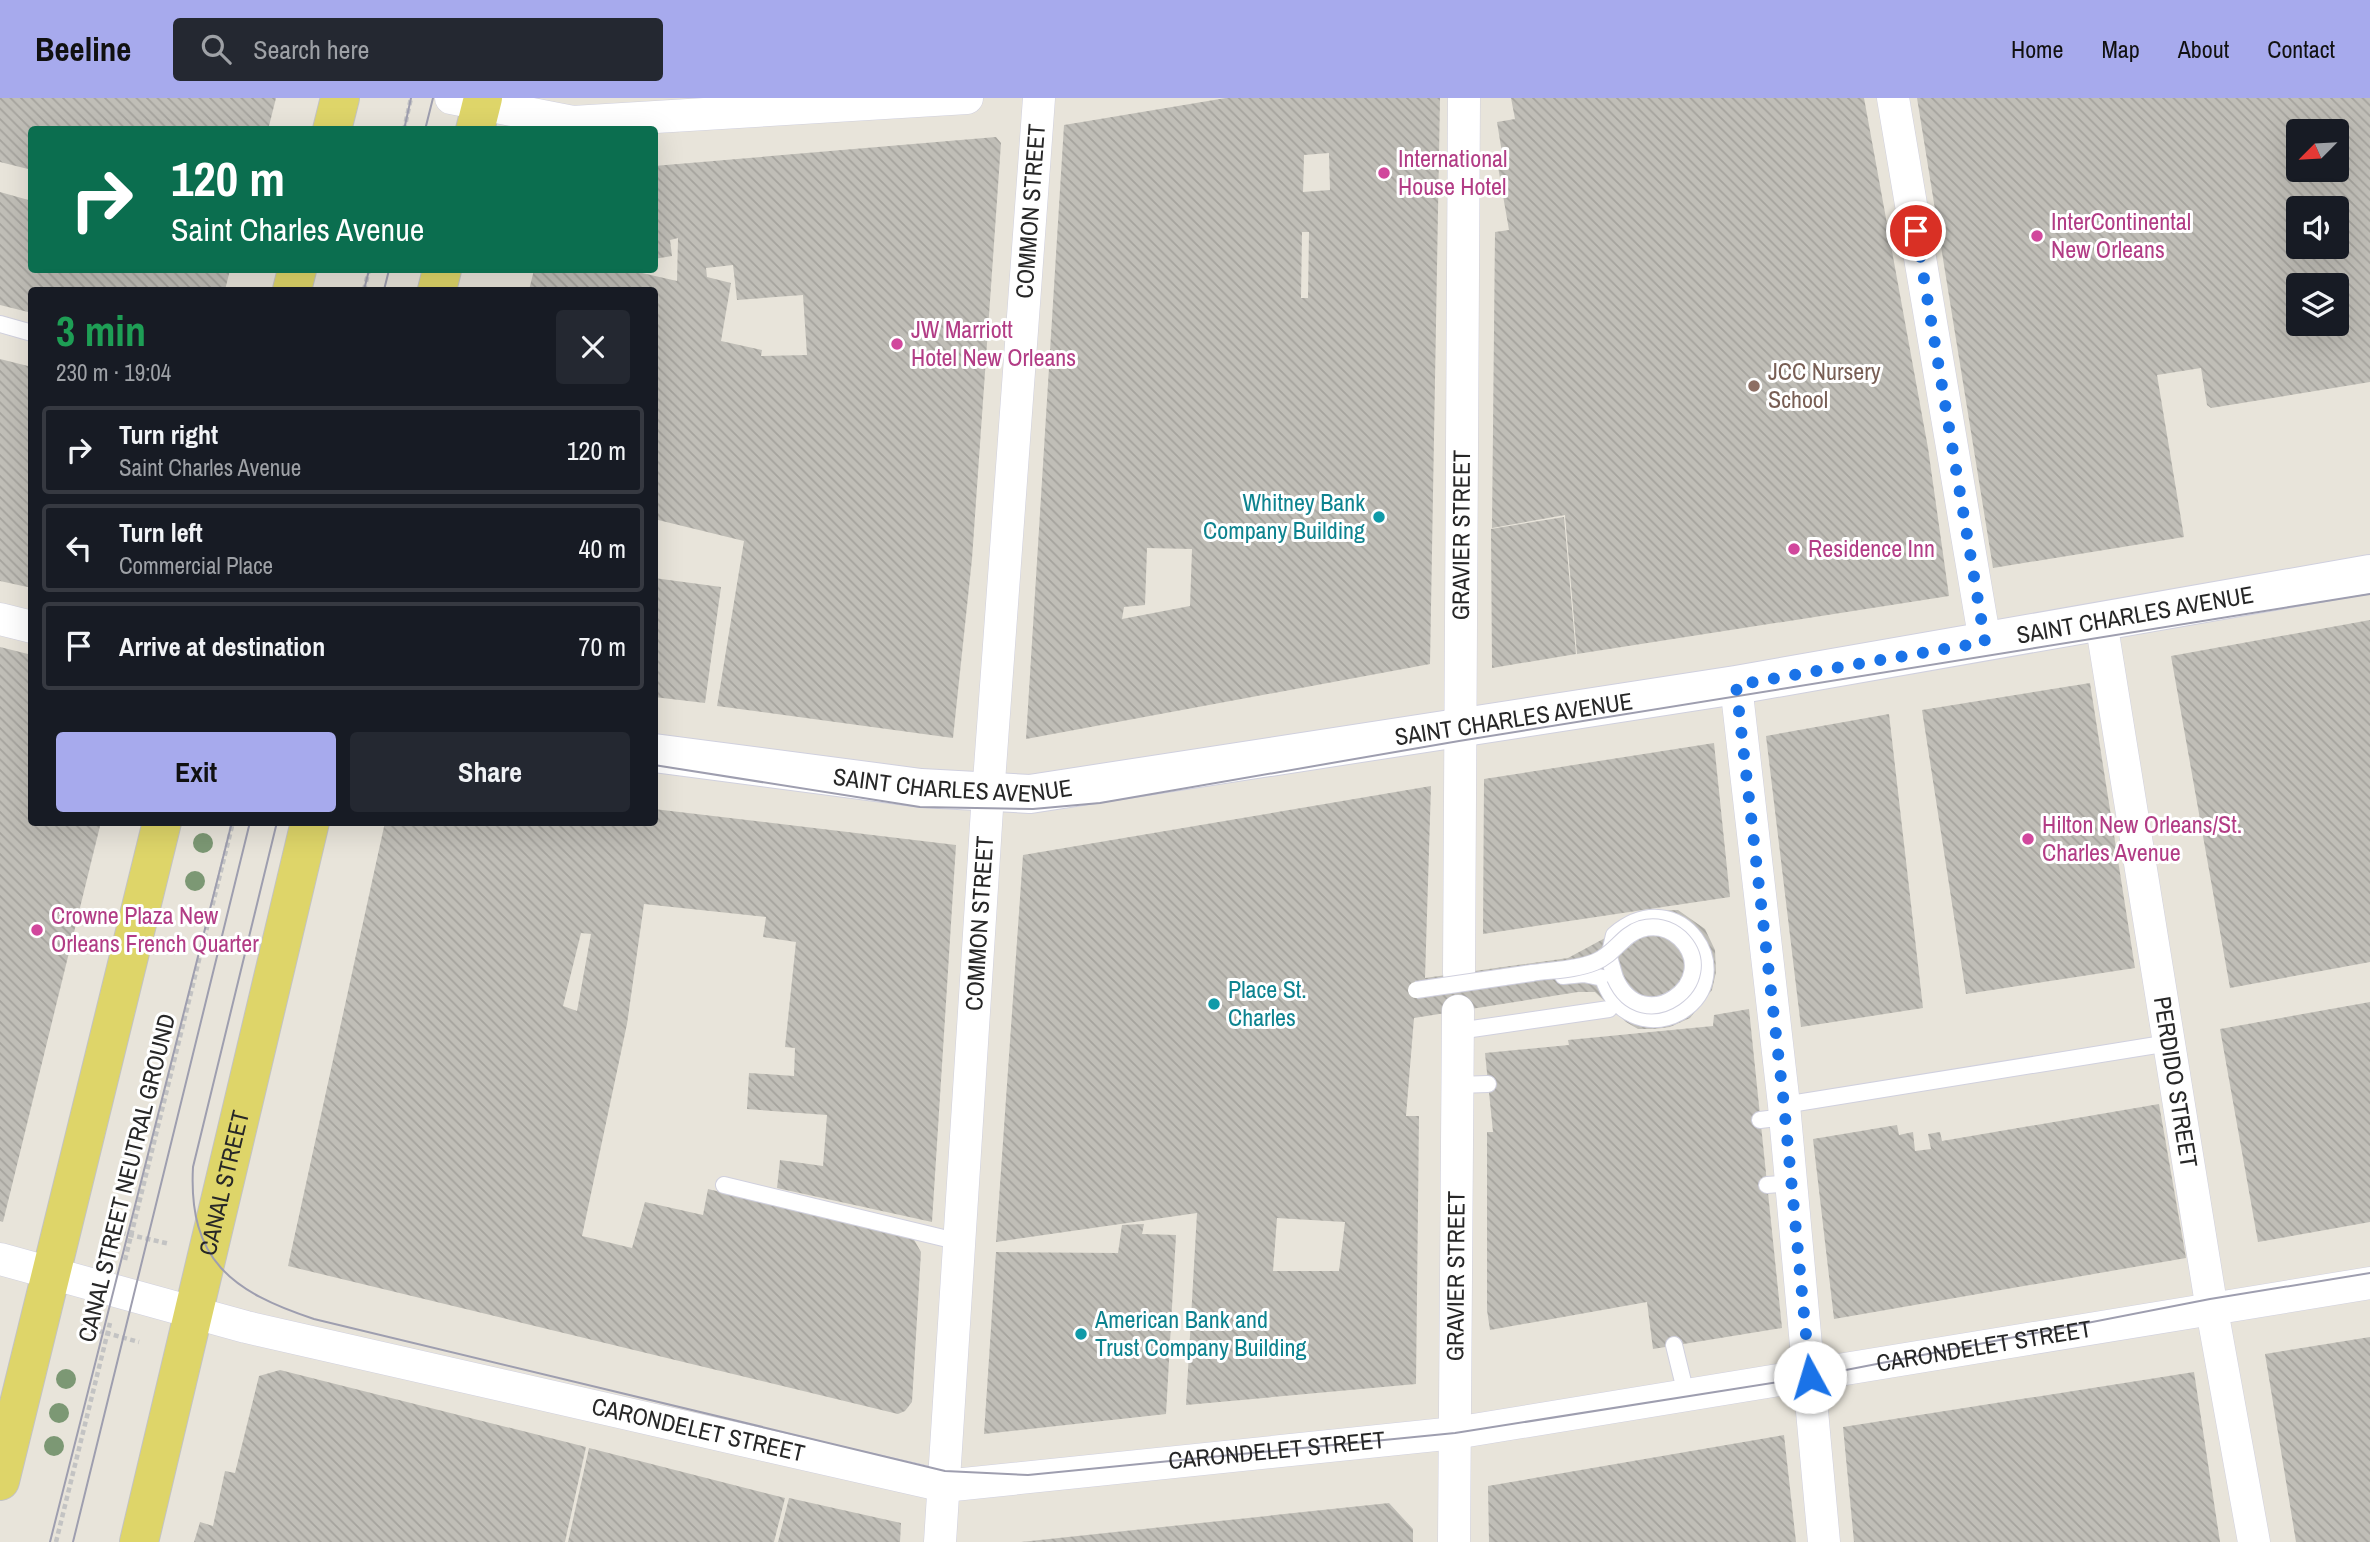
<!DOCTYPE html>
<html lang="en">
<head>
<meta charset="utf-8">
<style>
	:root { --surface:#171b24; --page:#242831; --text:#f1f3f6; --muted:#9ea1a6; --line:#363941; --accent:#a7aaed }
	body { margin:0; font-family:"Archivo Narrow",sans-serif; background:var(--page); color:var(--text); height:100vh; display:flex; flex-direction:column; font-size:26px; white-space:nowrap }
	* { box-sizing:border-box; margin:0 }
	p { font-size:23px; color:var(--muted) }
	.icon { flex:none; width:38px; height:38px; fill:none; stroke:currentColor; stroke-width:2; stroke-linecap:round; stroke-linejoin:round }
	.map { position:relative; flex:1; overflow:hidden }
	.panel { position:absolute; left:28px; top:189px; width:630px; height:539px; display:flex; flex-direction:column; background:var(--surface); border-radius:7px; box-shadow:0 7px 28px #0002 }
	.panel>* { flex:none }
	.guide { position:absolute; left:28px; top:28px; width:630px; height:147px; border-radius:7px; box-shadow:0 7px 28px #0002; background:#0b6e4f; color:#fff; overflow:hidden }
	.needle { width:46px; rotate:246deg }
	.controls { position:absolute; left:2286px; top:21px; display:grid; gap:14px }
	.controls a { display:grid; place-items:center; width:63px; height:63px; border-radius:7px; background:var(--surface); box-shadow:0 7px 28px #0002; font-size:35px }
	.pin { position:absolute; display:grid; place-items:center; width:60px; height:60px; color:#fff; margin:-30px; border:4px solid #fff; border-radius:50%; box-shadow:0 2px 7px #0007 }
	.me { position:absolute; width:77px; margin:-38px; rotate:354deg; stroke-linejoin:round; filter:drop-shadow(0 0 5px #0008) }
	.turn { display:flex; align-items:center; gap:24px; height:147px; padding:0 28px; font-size:32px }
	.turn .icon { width:91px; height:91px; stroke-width:2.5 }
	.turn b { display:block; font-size:49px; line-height:60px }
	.round { display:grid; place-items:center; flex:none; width:74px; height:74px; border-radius:7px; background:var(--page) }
	.overview { display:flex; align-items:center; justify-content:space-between; height:119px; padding:0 28px }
	h1 { font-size:42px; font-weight:700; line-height:52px; color:#1e9e55 }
	.button { display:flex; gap:14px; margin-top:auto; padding:14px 28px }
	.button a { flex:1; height:80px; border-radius:7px; background:var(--accent); color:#111; font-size:28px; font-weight:700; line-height:80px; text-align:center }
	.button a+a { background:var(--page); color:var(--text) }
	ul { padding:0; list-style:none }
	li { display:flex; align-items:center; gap:21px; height:88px; margin:0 14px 10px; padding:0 14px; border:4px solid var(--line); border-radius:7px }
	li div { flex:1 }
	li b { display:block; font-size:26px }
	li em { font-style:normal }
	header { display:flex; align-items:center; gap:42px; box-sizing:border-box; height:98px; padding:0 35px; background:var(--accent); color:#111 }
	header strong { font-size:33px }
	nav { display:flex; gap:38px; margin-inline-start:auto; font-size:24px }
	.search { width:490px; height:63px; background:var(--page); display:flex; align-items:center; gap:18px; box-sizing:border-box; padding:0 24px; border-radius:7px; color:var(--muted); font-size:26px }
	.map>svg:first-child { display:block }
	.building { fill:url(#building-back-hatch); fill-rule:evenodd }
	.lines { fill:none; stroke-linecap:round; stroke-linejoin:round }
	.lane-casing { stroke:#d0d0de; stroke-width:18 }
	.street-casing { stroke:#d0d0de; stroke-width:33 }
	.secondary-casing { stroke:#d0d0de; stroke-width:40 }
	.primary-casing { stroke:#c3c3c3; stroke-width:40 }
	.path { stroke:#c3c3c3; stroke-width:4.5; stroke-dasharray:5 3.5; stroke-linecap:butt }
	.lane { stroke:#fff; stroke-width:16 }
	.street { stroke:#fff; stroke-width:32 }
	.secondary { stroke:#fff; stroke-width:38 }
	.primary { stroke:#ded569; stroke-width:38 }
	.tram { stroke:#9e9eaf; stroke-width:2 }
	.lane-bridge-casing { stroke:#d0d0de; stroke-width:18; stroke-linecap:butt }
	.lane-bridge { stroke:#fff; stroke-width:16 }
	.tree { fill:#7c9874 }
	.route { stroke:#1a73e8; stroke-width:12; stroke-dasharray:0 21.6 }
	.hotel-dot { fill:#d1479c; stroke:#fff; stroke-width:2.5 }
	.education-dot { fill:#8d6e63; stroke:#fff; stroke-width:2.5 }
	.culture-dot { fill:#0f9aa8; stroke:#fff; stroke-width:2.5 }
	.labels { text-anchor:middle; stroke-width:6; stroke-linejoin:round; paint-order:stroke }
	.hotel-label { font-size:24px; fill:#b23c85; stroke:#fff; text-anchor:start }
	.street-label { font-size:24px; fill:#272727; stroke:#fff }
	.education-label { font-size:24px; fill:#785e54; stroke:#fff; text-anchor:start }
	.culture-label { font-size:24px; fill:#0d838f; stroke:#fff; text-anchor:start }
</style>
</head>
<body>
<header>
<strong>Beeline</strong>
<div class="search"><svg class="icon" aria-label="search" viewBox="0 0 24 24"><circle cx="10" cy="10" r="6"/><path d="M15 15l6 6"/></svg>Search here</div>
<nav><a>Home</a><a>Map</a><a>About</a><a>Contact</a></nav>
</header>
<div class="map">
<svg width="2370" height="1444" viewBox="0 0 2370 1444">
	<defs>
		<pattern id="building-back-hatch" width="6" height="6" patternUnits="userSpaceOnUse" patternTransform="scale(1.75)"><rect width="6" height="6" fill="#c0beb7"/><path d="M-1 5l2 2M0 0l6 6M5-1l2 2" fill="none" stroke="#a5a39d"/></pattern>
	</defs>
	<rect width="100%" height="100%" fill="#e8e4da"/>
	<!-- building -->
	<path class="building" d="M0,0H276L268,32H32V72L0,64Z
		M1226,0H1440L1430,566L1026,641L1064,27ZM1329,55L1330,92L1303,94L1304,57ZM1302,134H1309L1308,200H1301ZM1147,450L1192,451L1190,508L1122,521L1124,509L1145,507Z
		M1511,0H1864L1928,350L1949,498L1577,556L1565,417L1492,430L1495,134L1509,132L1497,63L1503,61L1497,24L1515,21Z
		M1917,0H2370V284L2211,310L2207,307L2201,270L2157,277L2184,439L1993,470ZM2298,33H2336V72H2298ZM2298,110H2336V149H2298ZM2298,187H2336V226H2298Z
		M996,39L1001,45L972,461L953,640L717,608L744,443L654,421V192H529L534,172H629L677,183L678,140L670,142L672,158L654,161V68ZM733,167L737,202L803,197L807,257L761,258L762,252L721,243L731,185L707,179L706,170Z
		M0,94L32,103V172H230L225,192H32V215L0,207Z
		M0,261L32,269V490L0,483Z
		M1564,419L1576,556L1492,570L1491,431Z
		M654,480L721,489L705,605L654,599Z
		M2370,522V864L2230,890L2171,558Z
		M0,549L32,557V724H101L3,1124L0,1123Z
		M2090,585L2135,870L1966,896L1922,612Z
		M1889,616L1923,910L1801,929L1766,638Z
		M1714,645L1730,799L1483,836L1484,681Z
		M1431,688L1425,880L1568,860L1655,813L1678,812L1705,831L1715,852L1716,874L1712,892L1690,920L1670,929L1654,931H1638L1626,924L1595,894H1578L1414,920L1406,1018H1419L1416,1286L1186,1307L1197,1115L996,1144L1023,757ZM1277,1120L1345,1124L1339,1173H1273Z
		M654,711L956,747L932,1124L777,1090L780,1062L823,1068L827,1017L747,1011L749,975L794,978L795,950L785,949L796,844L763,839L766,819L644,806L627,926L582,1138L632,1150L645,1104L703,1117L708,1091L913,1140L921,1154L912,1304L905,1313L898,1316L288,1168L385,724H654ZM581,835L591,836L577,913L563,908Z
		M2370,904V1124L2258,1144L2220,931Z
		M1749,911L1782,1230L1653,1251L1647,1204L1490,1232L1487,1212V1034H1493L1485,955L1569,947L1568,942L1713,928L1714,917Z
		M2159,1006L2186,1160L1834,1221L1813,1041L1897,1027L1899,1037L1913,1034L1915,1053L1931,1051L1928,1036L1940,1034L1942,1043Z
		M1144,1126L1142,1136L1176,1137L1166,1316L984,1336L996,1154L1118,1155L1122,1127Z
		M2370,1239V1444H2296L2265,1256Z
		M280,1272L586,1349L565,1444H194L200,1424L213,1428L225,1373L235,1375L259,1278Z
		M2194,1274L2220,1444H1854L1843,1329Z
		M1784,1337L1796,1444H1489L1488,1388Z
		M589,1350L785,1400L774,1444H568Z
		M789,1400L901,1425L900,1444H778Z
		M1389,1405L1413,1431V1444H1021Z"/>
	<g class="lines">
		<!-- lane casing -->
		<g class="lane-casing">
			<path id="lane" d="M0,226L32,235
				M1563,878L1584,876L1603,880C1610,900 1622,915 1643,920C1656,923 1669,920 1680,914C1742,877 1680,781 1614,837L1609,859L1615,880
				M1458,933L1609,911
				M1457,987L1488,986
				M1784,1007L2169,945
				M1760,1022L1785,1019
				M724,1087L960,1144
				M1767,1087L1791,1085
				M1674,1247L1686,1296"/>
		</g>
		<!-- street casing -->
		<g class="street-casing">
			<g id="street">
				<path d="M451,0L573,24L967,0"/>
				<path d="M1893,0L1985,544"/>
				<path d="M0,521L32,529"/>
				<path id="s1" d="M2101,523L2212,1212L2254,1444"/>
				<path d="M1736,587L1784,1007L1824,1444"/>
				<path id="s2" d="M1459,875L1464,0"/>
				<path id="s3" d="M0,1161L246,1229L944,1388L1455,1335L2370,1185"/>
				<path id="s4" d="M940,1444L987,711L1039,0"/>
				<path id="s5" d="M1454,1444L1458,913"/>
			</g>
		</g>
		<!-- secondary casing -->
		<g class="secondary-casing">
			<g id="secondary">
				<path id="s6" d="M654,655L921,690L1030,696L1736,587L2370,476"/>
			</g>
		</g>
		<!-- primary casing -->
		<g class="primary-casing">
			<g id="primary">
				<path d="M332,32L340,0"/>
				<path d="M475,32L483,0"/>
				<path d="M292,192L297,172"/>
				<path d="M437,192L442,172"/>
				<path d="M0,1383L162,724"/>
				<path id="s7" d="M139,1444L310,724"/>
			</g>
		</g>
		<!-- path -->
		<path class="path" d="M404,32L411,0
			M364,192L369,172
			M104,1131L170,1146
			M125,1162L233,724
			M81,1228L139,1244
			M56,1444L110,1225"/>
		<!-- lane -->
		<use href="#lane" class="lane"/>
		<!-- street -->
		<use href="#street" class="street"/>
		<!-- secondary -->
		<use href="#secondary" class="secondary"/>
		<!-- primary -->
		<use href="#primary" class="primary"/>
		<!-- tram -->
		<g class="tram">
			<path d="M404,32L411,0"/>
			<path d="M425,32L433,0"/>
			<path d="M364,192L369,172"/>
			<path d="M384,192L389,172"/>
			<path d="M654,667L920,709L1033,711L1100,705L1459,643L2370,496"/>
			<path id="s8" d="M277,724L193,1069C188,1162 232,1194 314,1221L945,1373L1028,1377L1455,1335L1810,1279L2210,1201L2370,1175"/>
			<path d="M50,1444L232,724"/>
			<path d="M73,1444L250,724"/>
		</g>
		<!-- lane-bridge casing -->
		<g class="lane-bridge-casing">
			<path id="lane-bridge" d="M1416,892C1455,886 1493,881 1532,875C1552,872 1575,872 1595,864C1615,856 1622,837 1641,831C1655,827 1669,830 1680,840C1724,883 1643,943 1615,880"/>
		</g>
		<!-- lane-bridge -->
		<use href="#lane-bridge" class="lane-bridge"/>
	</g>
	<!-- trees -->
	<g class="tree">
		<circle cx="203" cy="745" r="10"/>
		<circle cx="195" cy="783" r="10"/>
		<circle cx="66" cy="1281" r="10"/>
		<circle cx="59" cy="1315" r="10"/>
		<circle cx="54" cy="1348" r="10"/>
	</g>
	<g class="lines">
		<!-- route -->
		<path class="route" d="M1810,1279L1784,1007L1736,587L1985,544L1916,133"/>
	</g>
	<!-- markers -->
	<g class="hotel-dot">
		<circle cx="1384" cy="75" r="7"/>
		<circle cx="2037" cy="138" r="7"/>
		<circle cx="897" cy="246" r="7"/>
		<circle cx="1794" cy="451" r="7"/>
		<circle cx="2028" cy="741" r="7"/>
		<circle cx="37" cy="832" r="7"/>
	</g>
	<circle class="education-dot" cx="1754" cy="288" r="7"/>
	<g class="culture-dot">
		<circle cx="1379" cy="419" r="7"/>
		<circle cx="1214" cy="906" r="7"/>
		<circle cx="1081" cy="1236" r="7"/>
	</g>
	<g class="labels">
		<!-- hotel labels -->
		<g class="hotel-label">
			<text x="1398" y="69">International<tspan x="1398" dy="28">House Hotel</tspan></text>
			<text x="2051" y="132">InterContinental<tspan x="2051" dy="28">New Orleans</tspan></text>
			<text x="911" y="240">JW Marriott<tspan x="911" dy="28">Hotel New Orleans</tspan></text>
			<text x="1808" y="459">Residence Inn</text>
			<text x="2042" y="735">Hilton New Orleans/St.<tspan x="2042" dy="28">Charles Avenue</tspan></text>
			<text x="51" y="826">Crowne Plaza New<tspan x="51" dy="28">Orleans French Quarter</tspan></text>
		</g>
		<!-- street labels -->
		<g class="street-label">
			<text dy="8" stroke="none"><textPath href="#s4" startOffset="1334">COMMON STREET</textPath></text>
			<text dy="8" stroke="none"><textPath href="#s2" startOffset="438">GRAVIER STREET</textPath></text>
			<text dy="8" stroke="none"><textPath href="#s6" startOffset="1498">SAINT CHARLES AVENUE</textPath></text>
			<text dy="8" stroke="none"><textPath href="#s6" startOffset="868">SAINT CHARLES AVENUE</textPath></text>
			<text dy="8" stroke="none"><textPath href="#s6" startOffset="301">SAINT CHARLES AVENUE</textPath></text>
			<text dy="8" stroke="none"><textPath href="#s4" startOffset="620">COMMON STREET</textPath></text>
			<text dy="8" stroke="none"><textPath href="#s1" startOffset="467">PERDIDO STREET</textPath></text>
			<text transform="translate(127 1080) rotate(-76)" y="8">CANAL STREET NEUTRAL GROUND</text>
			<text dy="8" stroke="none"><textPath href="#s7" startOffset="369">CANAL STREET</textPath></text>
			<text dy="8" stroke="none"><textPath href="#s5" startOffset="266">GRAVIER STREET</textPath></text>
			<text dy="8" stroke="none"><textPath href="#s3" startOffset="2021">CARONDELET STREET</textPath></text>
			<text dy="8" stroke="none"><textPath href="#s3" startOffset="719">CARONDELET STREET</textPath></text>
			<text dy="8" stroke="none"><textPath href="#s8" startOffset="1552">CARONDELET STREET</textPath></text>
		</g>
		<!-- education labels -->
		<g class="education-label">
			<text x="1768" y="282">JCC Nursery<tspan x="1768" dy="28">School</tspan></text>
		</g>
		<!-- culture labels -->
		<g class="culture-label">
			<text x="1365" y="413" text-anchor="end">Whitney Bank<tspan x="1365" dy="28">Company Building</tspan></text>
			<text x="1228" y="900">Place St.<tspan x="1228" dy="28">Charles</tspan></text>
			<text x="1095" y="1230">American Bank and<tspan x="1095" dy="28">Trust Company Building</tspan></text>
		</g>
	</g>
</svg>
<div class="controls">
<a><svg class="needle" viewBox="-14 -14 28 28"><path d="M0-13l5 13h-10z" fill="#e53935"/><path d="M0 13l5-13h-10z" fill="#9ea1a6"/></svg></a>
<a><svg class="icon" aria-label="sound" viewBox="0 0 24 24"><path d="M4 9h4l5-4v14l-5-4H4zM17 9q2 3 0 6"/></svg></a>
<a><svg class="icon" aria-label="layers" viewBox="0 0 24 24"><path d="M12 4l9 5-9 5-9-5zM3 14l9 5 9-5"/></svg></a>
</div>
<div class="pin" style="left:1916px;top:133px;background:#d93025"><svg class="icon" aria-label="arrive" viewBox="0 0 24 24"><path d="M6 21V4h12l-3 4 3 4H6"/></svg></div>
<svg class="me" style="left:1810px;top:1279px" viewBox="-20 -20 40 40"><circle r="19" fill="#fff"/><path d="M0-13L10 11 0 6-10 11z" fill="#1a73e8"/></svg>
<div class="guide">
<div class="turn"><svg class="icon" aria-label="right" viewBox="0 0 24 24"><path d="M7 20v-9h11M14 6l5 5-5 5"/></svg><div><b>120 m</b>Saint Charles Avenue</div></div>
</div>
<section class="panel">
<div class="overview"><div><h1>3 min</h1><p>230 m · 19:04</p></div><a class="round"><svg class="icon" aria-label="close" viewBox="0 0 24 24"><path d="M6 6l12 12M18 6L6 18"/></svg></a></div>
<ul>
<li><svg class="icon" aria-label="right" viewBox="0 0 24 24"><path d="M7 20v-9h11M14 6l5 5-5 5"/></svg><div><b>Turn right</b><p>Saint Charles Avenue</p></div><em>120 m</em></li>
<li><svg class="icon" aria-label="left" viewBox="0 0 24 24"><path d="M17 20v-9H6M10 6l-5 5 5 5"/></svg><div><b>Turn left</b><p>Commercial Place</p></div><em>40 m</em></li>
<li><svg class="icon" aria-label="arrive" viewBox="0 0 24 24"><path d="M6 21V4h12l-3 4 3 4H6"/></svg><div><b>Arrive at destination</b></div><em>70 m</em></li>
</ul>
<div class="button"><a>Exit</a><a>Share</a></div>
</section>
</div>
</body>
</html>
